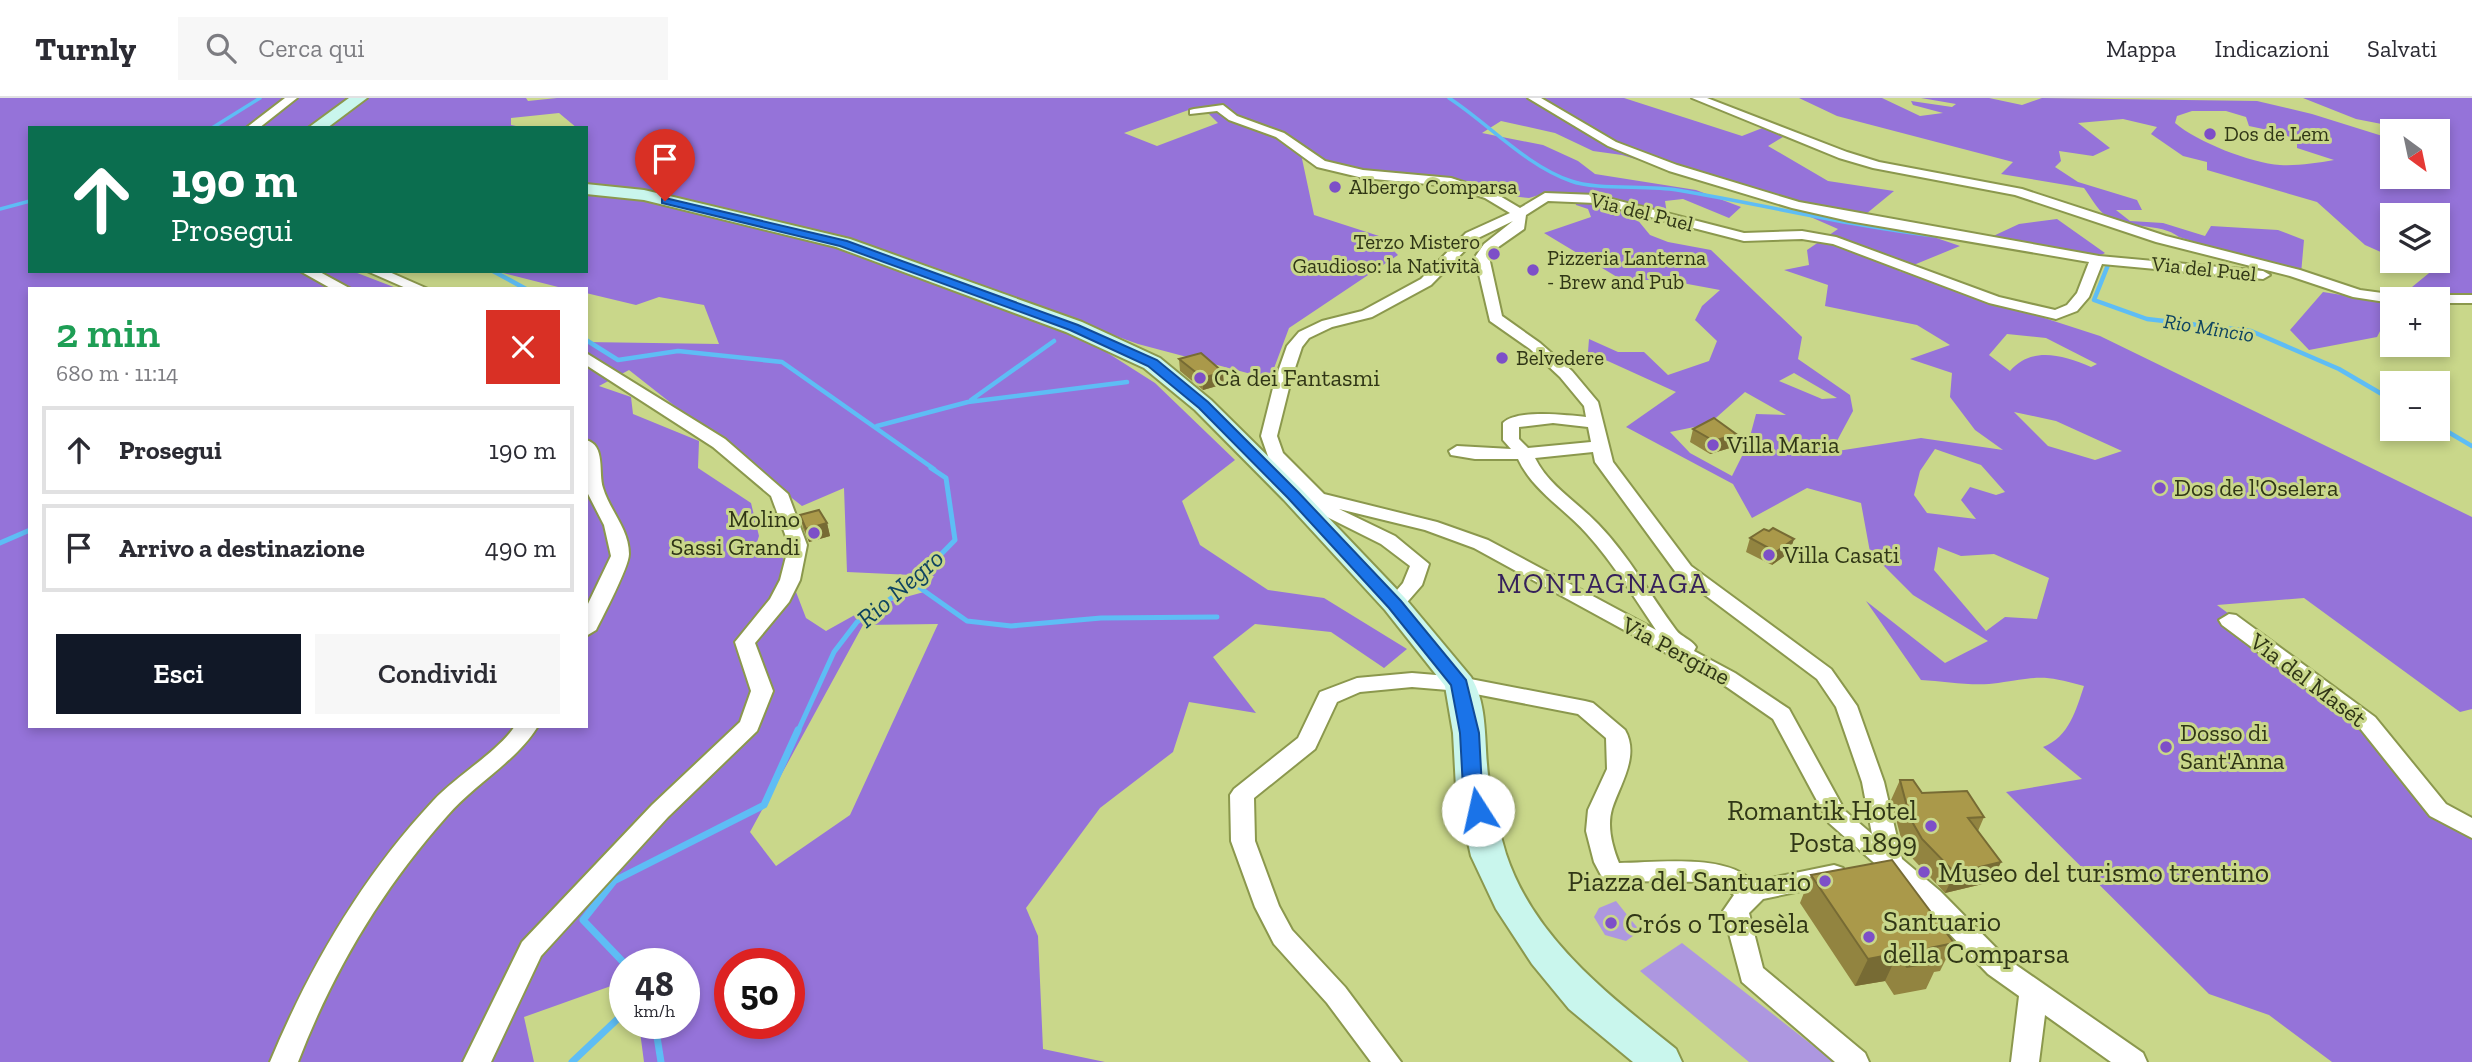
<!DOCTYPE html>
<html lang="it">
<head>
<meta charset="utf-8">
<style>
	:root { --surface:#fff; --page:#f7f7f7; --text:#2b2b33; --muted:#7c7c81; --line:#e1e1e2; --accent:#111827 }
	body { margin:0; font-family:"Zilla Slab",serif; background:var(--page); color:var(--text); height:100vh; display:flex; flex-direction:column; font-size:26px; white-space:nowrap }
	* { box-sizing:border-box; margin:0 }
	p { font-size:23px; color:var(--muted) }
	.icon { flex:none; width:38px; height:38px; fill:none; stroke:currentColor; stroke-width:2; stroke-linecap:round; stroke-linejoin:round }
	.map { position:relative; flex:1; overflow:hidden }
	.panel { position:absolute; left:28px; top:189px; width:560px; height:441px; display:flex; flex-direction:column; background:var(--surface); border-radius:0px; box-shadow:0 4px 10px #0003 }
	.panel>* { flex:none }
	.banner { position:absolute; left:28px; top:28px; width:560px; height:147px; border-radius:0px; box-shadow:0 4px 10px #0003; background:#0b6e4f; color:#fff; overflow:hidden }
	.needle { width:46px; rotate:147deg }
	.buttons { position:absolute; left:2380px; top:21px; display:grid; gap:14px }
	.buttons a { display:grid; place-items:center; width:70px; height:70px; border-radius:0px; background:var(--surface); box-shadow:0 4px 10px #0003; font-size:35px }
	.speed { position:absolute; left:609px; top:850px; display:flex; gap:14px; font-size:35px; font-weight:700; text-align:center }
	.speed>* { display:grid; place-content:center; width:91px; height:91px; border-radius:50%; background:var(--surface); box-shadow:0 4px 10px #0003; line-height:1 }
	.speed small { font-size:18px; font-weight:400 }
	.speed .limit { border:10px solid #d22; background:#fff; color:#111 }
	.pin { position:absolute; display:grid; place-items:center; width:60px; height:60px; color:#fff; margin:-72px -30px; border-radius:50% 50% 50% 0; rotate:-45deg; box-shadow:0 0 7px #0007 }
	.pin .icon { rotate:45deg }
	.me { position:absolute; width:77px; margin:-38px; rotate:350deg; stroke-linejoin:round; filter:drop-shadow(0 0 5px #0008) }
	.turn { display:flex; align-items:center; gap:24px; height:147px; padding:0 28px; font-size:32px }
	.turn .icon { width:91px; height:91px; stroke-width:2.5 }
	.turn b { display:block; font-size:49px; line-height:60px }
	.round { display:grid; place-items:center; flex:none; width:74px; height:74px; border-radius:0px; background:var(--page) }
	.summary { display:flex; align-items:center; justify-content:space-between; height:119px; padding:0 28px }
	h1 { font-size:42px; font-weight:600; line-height:52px; color:#1e9e55 }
	.cta { display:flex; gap:14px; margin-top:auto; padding:14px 28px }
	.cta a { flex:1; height:80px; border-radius:0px; background:var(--accent); color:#fff; font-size:28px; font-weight:600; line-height:80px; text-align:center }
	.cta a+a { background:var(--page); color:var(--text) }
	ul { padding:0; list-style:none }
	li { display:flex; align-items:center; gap:21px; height:88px; margin:0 14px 10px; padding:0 14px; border:4px solid var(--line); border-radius:0px }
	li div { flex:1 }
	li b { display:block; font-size:26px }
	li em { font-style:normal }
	header { display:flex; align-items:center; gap:42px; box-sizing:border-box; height:98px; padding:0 35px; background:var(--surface); border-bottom:2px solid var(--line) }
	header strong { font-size:33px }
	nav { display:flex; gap:38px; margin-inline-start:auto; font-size:24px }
	.search { width:490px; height:63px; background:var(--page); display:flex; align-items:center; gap:18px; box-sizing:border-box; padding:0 24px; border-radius:0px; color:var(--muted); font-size:26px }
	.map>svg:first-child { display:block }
	.green { fill:#ad97e0 }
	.forest { fill:#9573d9; fill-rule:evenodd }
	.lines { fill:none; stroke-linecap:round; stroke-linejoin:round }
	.stream-far3 { stroke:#5ebdf5; stroke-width:3.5 }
	.stream-far2 { stroke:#5ebdf5; stroke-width:4.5 }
	.stream-far1 { stroke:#5ebdf5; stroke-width:5 }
	.stream { stroke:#5ebdf5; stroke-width:7 }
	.minor-casing { stroke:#8b984d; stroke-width:4 }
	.secondary-casing { stroke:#8b984d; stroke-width:4 }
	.minor { fill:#fff; fill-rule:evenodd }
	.secondary { fill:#c9f6ed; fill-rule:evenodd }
	.wall { fill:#928440 }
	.shaded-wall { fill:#776b34 }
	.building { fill:#aa994a; stroke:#776b34; stroke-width:2 }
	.route { fill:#1a73e8; stroke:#114b97; stroke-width:2 }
	.poi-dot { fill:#7d4fc8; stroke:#c9d78a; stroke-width:2.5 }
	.labels { text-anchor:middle; stroke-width:6; stroke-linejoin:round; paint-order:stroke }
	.far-poi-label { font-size:21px; fill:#303616; stroke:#c9d78a; text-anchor:start }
	.far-street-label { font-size:21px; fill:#303616; stroke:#c9d78a }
	.far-water-label { font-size:21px; font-style:italic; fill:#0e4461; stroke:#c9d78a }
	.poi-label { font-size:24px; fill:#303616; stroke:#c9d78a; text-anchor:start }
	.street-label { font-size:24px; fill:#303616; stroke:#c9d78a }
	.water-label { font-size:26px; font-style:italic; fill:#0e4461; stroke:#c9d78a }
	.quarter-label { font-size:28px; letter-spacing:2px; fill:#36215b; stroke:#c9d78a }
	.near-poi-label { font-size:28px; fill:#303616; stroke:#c9d78a; text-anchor:start }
</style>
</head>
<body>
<header>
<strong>Turnly</strong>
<div class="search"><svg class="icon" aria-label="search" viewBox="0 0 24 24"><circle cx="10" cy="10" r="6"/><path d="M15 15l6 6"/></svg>Cerca qui</div>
<nav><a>Mappa</a><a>Indicazioni</a><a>Salvati</a></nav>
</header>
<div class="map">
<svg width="2472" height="964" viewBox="0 0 2472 964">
	<rect width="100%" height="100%" fill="#c9d78a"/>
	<!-- green -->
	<path class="green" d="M1616,803L1640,833L1626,843L1605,837L1594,819L1599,810Z
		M1682,845L1834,964H1749L1640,873Z"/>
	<!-- forest -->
	<path class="forest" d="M0,0H352L310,30H30V173H352L399,191H30V628H586V244L719,246L704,207L659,199L636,207L586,195V191H566L495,173H586V94L639,100L838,148L1081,238L1155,285L1235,362L1182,403L1200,447L1268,492L1324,500L1407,551L1384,570L1331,534L1255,526L1213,559L1256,615L1189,604L1173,654L1100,710L1026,810L1038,838L1043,951L1105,964H644L639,926H684V866H625V883L524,919L534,964H0ZM629,272L802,408L844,390L847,474L934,478L924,494L869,509L826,533L806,520L783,460L755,450L759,438L751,405L698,370L699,343L633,316L631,299L599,288ZM938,526L850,717L776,768L750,734L863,527ZM730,866H789V926H730Z
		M365,0H526L528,3L557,0H1624L1742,38L1765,29L1783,39L1768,48L1828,83L1894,93L1866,116L1960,148L1899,173L2100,238L2472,419V611L2460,614L2304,500L2217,507L2375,624L2451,716L2472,729V964H2332L2269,917L2209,896L2006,694L2082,681L2043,649C2069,639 2076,612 2084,588C2041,576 2040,579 1998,585C1974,589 1945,583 1921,582L1866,503L1945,565L1988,543L1913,497L1870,454L1861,405L1807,390L1752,420L1733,386L1626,329L1676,294L1588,254L1589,241L1618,254H1644L1668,277L1709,263L1717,243L1695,222L1702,208L1720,192L1666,182H1622L1544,135L1591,119L1588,111L1576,107L1574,97L1546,95L1529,100L1504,97L1452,82L1387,78L1301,56L1314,117L1379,138L1398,157L1289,230L1270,281L1138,246L848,142L586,87V30H577L559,15L511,20V27L526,30H323ZM1197,9L1206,13L1218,25L1157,48L1124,35ZM1501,23L1555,35L1593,53L1622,57L1772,102L1838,131L1807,152L1809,167L1784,172L1828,187L1825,208L1917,227L1950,247L1910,261L1952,275L1950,299L1975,332L2003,352L1921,340L1831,354L1853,313L1850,297L1798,261L1802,239L1711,152L1668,144L1650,137L1636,120L1644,107L1667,116L1665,103L1683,101L1729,120L1741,109L1696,92L1595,76L1578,63L1543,47L1482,35ZM2007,236L2046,240L2097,266L2091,269C2062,257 2032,248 2010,273L1989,257ZM1794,275L1837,300L1822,301L1779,283ZM1745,294L1786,317L1756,316L1748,346L1732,378L1690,355L1670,334L1709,326ZM2014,314L2056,323L2122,353L2095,362L2048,348ZM1935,351L1981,367L2005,394L1996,397L1970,389L1961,402L1976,421L1927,415L1914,397L1920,373ZM1938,449L1961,458L1994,456L2049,480L2037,521L2005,519L1986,533L1934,472Z
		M1799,0H1882L1920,18L1943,15L1913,7L1911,3L1952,9L1956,6L1921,0H1989L2022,7L2042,0L2257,3L2312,16L2392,41V79H2438V33H2400L2397,29L2356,21L2303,0H2472V198L2449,199L2415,193L2412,189L2434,171L2407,163H2438V117H2392V159L2365,147L2317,104L2207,72V64L2183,58L2151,36L2157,29L2123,21L2078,25L2110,50L2093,58L2059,53L2061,63L2055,69L2078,84L2137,102L2142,112H2116L2130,123L2163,125L2205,138L2211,128L2278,132L2304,142L2301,176L2179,139C2160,124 2126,132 2105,117C2097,111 2090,98 2084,90L2001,76L2013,64L1837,18ZM2192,13H2226L2246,19L2249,28L2282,35L2297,43V50L2334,62C2317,65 2297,68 2280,67C2251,65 2197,44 2175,25L2177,18Z
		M2057,121L2105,155L2097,159L1989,140L2019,126Z
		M2323,194L2392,205V210L2377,239L2309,252L2290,232Z"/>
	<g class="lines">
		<!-- stream-far3 -->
		<path class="stream-far3" d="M1449,0C1489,26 1525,67 1571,83C1595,92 1648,87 1677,92C1766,107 1853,129 1943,139
			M212,30L260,0
			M0,111L30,103"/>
		<!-- stream-far2 -->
		<path class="stream-far2" d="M2108,167L2094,202L2147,221L2251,233L2339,271L2392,302
			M493,173L526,191
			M586,242L618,262L678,253L782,264L934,371
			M971,302L1054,243
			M877,328L968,304L1127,284
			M2438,328L2472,348"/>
		<!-- stream-far1 -->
		<path class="stream-far1" d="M0,445L30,432
			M913,485L967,523L1011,528L1101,520L1217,519
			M798,633L834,554L857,524L913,485L955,442L946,380L931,370"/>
		<!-- stream -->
		<path class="stream" d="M625,866L583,822L614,783L764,707L798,632
			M655,926L661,964
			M572,964L625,914"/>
		<!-- minor casing -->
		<g class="minor-casing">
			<path id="minor" d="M285,0H297L259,30H246Z
				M1528,0H1541L1616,44L1677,67L1799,104L2099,158L2263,173L2270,177L2263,181L2102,166L2089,199L2077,213L2056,221L1989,205L1833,146L1802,141L1744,143L1596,105L1548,103L1526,117L1524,131L1494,152L1489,159L1502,218L1540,245L1572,273L1598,304L1613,364L1691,468L1831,571L1857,608L1884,684L1902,761L1940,793L2006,860L2143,955L2147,964H2111L2045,917L2039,964H2011L2019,898L1988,876L1922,807L1829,725L1773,621L1721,585L1474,450L1425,432L1339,411L1395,438L1429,466L1422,487L1402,510H1388L1385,506L1403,485L1410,468L1381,446L1327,419L1269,361L1261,338L1275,282L1287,248L1299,234L1322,223L1362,213L1421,181L1466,135L1510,115L1485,100L1449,88L1363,80L1317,69L1276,39L1229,22L1217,13L1190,16V12L1194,11L1223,7L1237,18L1284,35L1325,63L1363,72L1451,80L1493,94L1520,110L1545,95L1596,97L1744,135L1802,133L1836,139L1999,199L2055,212L2067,207L2077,195L2089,164L1849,123L1792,110L1669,73L1608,48ZM1513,123L1484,146L1475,159L1490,223L1530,251L1560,279L1584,308L1586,319C1567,317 1517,311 1503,325V342L1511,351L1457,348L1449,353L1451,357L1475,361H1518C1533,393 1564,410 1587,436C1613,465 1634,499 1656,532L1488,442L1437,424L1324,396L1283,355L1277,338L1291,282L1302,249L1309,240L1332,229L1372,219L1431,187L1476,141ZM1553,325L1588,329L1591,344L1528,350L1519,341V329ZM1593,354L1595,364L1677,476L1817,581L1836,609L1862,684L1872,736L1845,713L1789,611L1735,575L1694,553L1696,549C1691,541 1681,539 1676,532C1650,497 1629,458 1598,426C1577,404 1548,387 1535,360Z
				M1692,0H1707L1847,54L1879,64L2022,91L2166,138L2300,172L2360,192L2397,197H2472V205H2438V201H2392V205L2353,199L2290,178L2156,144L2015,97L1873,70L1839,60Z
				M300,173H318L351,191H332Z
				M367,173H387L428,191H408Z
				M586,255L725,341L788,396L807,447L800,482L789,504L755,545L773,593L757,633L668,719L541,858L491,964H463L522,844L652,707L740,624L751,593L735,544L770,501L780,482L789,447L771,398L713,349L586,267Z
				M586,342C606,347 598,375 603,390C610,413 629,431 629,456C629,469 603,518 596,532L586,538V510L611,458L604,427L586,392Z
				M2229,516L2236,517L2375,619L2446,706L2472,720V740L2430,718L2359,629L2222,527L2219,522Z
				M1412,575L1460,579L1585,603L1593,605L1625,632C1640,658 1620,686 1612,711C1607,728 1612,748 1619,765C1654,765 1729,755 1752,784L1834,767L1843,770L1846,777L1843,784L1763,801L1749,815L1763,870L1865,955L1869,964H1835L1742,884L1723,813L1734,797L1718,784L1612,783L1603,781L1594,764L1586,733L1588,712L1607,671L1606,640L1578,616L1460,593L1412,589L1360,594L1337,604L1315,651L1254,700L1255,743L1279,808L1292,832L1345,889L1401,964H1371L1327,905L1274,846L1255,809L1231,743L1230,697L1234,691L1298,640L1320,594L1357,580Z
				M515,628H538C516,664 474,686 447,718C382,791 333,873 298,964H270C310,868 362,779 433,703C456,678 498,654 515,628Z"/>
		</g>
		<!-- secondary casing -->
		<g class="secondary-casing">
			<path id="secondary" d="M349,0H367L327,30H308Z
				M586,86L644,92L850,141L1082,224L1160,260L1211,302L1302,392L1405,500L1471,579C1491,611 1482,658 1491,694C1495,715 1500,736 1506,756C1534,841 1610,898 1676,951L1682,964H1633L1569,911L1532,866L1496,811L1471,758L1456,690L1453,635L1445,588L1385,512L1284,402L1195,312L1144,270L1066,234L836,149L644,102L586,96Z"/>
		</g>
		<!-- minor -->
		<use href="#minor" class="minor"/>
		<!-- secondary -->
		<use href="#secondary" class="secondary"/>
	</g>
	<!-- wall -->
	<path class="wall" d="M1179,261L1224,286L1203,292L1180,273Z
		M1693,331L1733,349L1710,356L1690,344Z
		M800,417L827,425L830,438L809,444L803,430Z
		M1750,440L1790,454L1772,467L1746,454Z
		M1900,682L1922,695L1984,719L1978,733L2001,764L1991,784L1945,795L1913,761L1901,740L1891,702Z
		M1811,777L1954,845L1940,873L1934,874L1926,891L1894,897L1885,883L1855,888L1800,805Z"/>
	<!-- shaded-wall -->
	<path class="shaded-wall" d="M1223,274L1224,286L1203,292V280Z
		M1736,336L1733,349L1710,356L1714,343Z
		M827,425L830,438L809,444L806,431Z
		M1794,441L1790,454L1772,467L1776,454Z
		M2001,764L1991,784L1945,795L1955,775Z
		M1898,855L1885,883L1855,888L1868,861Z"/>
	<!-- building -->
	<path class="building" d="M1201,255L1223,274L1203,280L1179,261Z
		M1714,320L1736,336L1714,343L1693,331Z
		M819,412L827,425L806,431L800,417Z
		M1773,430L1794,441L1776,454L1750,440L1764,431L1769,433Z
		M1900,682H1913L1922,695L1967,693L1984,719L1968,720L2001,764L1955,775L1922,741L1910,720Z
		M1892,762L1954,845L1930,850L1939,863L1907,869L1898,855L1868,861L1811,777Z"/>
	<!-- route -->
	<path class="route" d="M665,100L847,143L1078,227L1157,262L1208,304L1298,394L1401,503L1466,582L1479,635L1482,690L1488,712L1485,717L1478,720L1469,712L1463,690L1460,635L1451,587L1389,510L1288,400L1199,310L1148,268L1070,232L840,148L662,105V101Z"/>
	<!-- markers -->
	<g class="poi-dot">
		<circle cx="2210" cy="36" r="7"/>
		<circle cx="1335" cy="89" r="7"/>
		<circle cx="1494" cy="156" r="7"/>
		<circle cx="1533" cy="172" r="7"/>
		<circle cx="1502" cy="260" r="7"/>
		<circle cx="1200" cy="280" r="7"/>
		<circle cx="1713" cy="347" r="7"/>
		<circle cx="2160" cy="390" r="7"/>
		<circle cx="814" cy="435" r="7"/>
		<circle cx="1769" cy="457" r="7"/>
		<circle cx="2166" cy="649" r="7"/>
		<circle cx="1931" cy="728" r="7"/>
		<circle cx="1924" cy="774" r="7"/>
		<circle cx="1825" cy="783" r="7"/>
		<circle cx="1611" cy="825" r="7"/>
		<circle cx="1869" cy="839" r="7"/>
	</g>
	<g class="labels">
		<!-- far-poi labels -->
		<g class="far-poi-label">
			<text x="2224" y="43">Dos de Lem</text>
			<text x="1349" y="96">Albergo Comparsa</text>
			<text x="1480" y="151" text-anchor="end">Terzo Mistero<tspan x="1480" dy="24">Gaudioso: la Natività</tspan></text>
			<text x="1547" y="167">Pizzeria Lanterna<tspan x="1547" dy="24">- Brew and Pub</tspan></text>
			<text x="1516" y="267">Belvedere</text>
		</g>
		<!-- far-street labels -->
		<g class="far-street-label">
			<text transform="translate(1642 114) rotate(14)" y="7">Via del Puel</text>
			<text transform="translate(2204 171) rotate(6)" y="7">Via del Puel</text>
		</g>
		<!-- far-water labels -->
		<g class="far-water-label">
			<text transform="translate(2209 230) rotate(9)" y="7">Rio Mincio</text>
		</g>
		<!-- poi labels -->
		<g class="poi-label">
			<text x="1214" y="288">Cà dei Fantasmi</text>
			<text x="1727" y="355">Villa Maria</text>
			<text x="2174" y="398">Dos de l'Oselera</text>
			<text x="800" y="429" text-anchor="end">Molino<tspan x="800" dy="28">Sassi Grandi</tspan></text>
			<text x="1783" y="465">Villa Casati</text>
			<text x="2180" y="643">Dosso di<tspan x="2180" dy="28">Sant'Anna</tspan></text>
		</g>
		<!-- street labels -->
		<g class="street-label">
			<text transform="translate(1676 553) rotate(28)" y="8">Via Pergine</text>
			<text transform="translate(2308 582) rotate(37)" y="8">Via del Masét</text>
		</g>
		<!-- water labels -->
		<g class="water-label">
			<text transform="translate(900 490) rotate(-41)" y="9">Rio Negro</text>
		</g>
		<!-- quarter labels -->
		<g class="quarter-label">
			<text x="1603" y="495">MONTAGNAGA</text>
		</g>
		<!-- near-poi labels -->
		<g class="near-poi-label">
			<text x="1917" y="722" text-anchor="end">Romantik Hotel<tspan x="1917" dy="32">Posta 1899</tspan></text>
			<text x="1938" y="784">Museo del turismo trentino</text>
			<text x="1811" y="793" text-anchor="end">Piazza del Santuario</text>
			<text x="1883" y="833">Santuario<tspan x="1883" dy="32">della Comparsa</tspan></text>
			<text x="1625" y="835">Crós o Toresèla</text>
		</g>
	</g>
</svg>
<div class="buttons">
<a><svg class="needle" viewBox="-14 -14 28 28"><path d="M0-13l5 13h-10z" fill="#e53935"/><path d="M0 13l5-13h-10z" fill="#7c7c81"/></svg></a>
<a><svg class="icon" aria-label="layers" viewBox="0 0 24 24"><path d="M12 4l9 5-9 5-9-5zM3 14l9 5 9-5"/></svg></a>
<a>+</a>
<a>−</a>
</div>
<div class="speed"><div>48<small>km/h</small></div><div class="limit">50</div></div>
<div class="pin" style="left:665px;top:103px;background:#d93025"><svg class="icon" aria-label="arrive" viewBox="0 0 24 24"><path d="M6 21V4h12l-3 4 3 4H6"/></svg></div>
<svg class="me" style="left:1478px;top:712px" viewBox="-20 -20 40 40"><circle r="19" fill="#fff"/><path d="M0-13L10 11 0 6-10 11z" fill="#1a73e8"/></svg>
<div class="banner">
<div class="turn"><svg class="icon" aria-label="ahead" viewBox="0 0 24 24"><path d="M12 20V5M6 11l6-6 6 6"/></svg><div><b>190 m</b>Prosegui</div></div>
</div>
<section class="panel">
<div class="summary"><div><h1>2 min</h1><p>680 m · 11:14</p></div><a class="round" style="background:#d93025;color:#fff"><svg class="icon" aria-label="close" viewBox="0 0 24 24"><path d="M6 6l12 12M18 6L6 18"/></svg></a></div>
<ul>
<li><svg class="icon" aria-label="ahead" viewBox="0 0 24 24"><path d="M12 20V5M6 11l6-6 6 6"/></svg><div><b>Prosegui</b></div><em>190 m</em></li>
<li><svg class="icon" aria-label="arrive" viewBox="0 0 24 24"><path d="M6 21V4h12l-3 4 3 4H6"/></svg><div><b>Arrivo a destinazione</b></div><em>490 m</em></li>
</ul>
<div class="cta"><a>Esci</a><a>Condividi</a></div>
</section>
</div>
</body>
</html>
